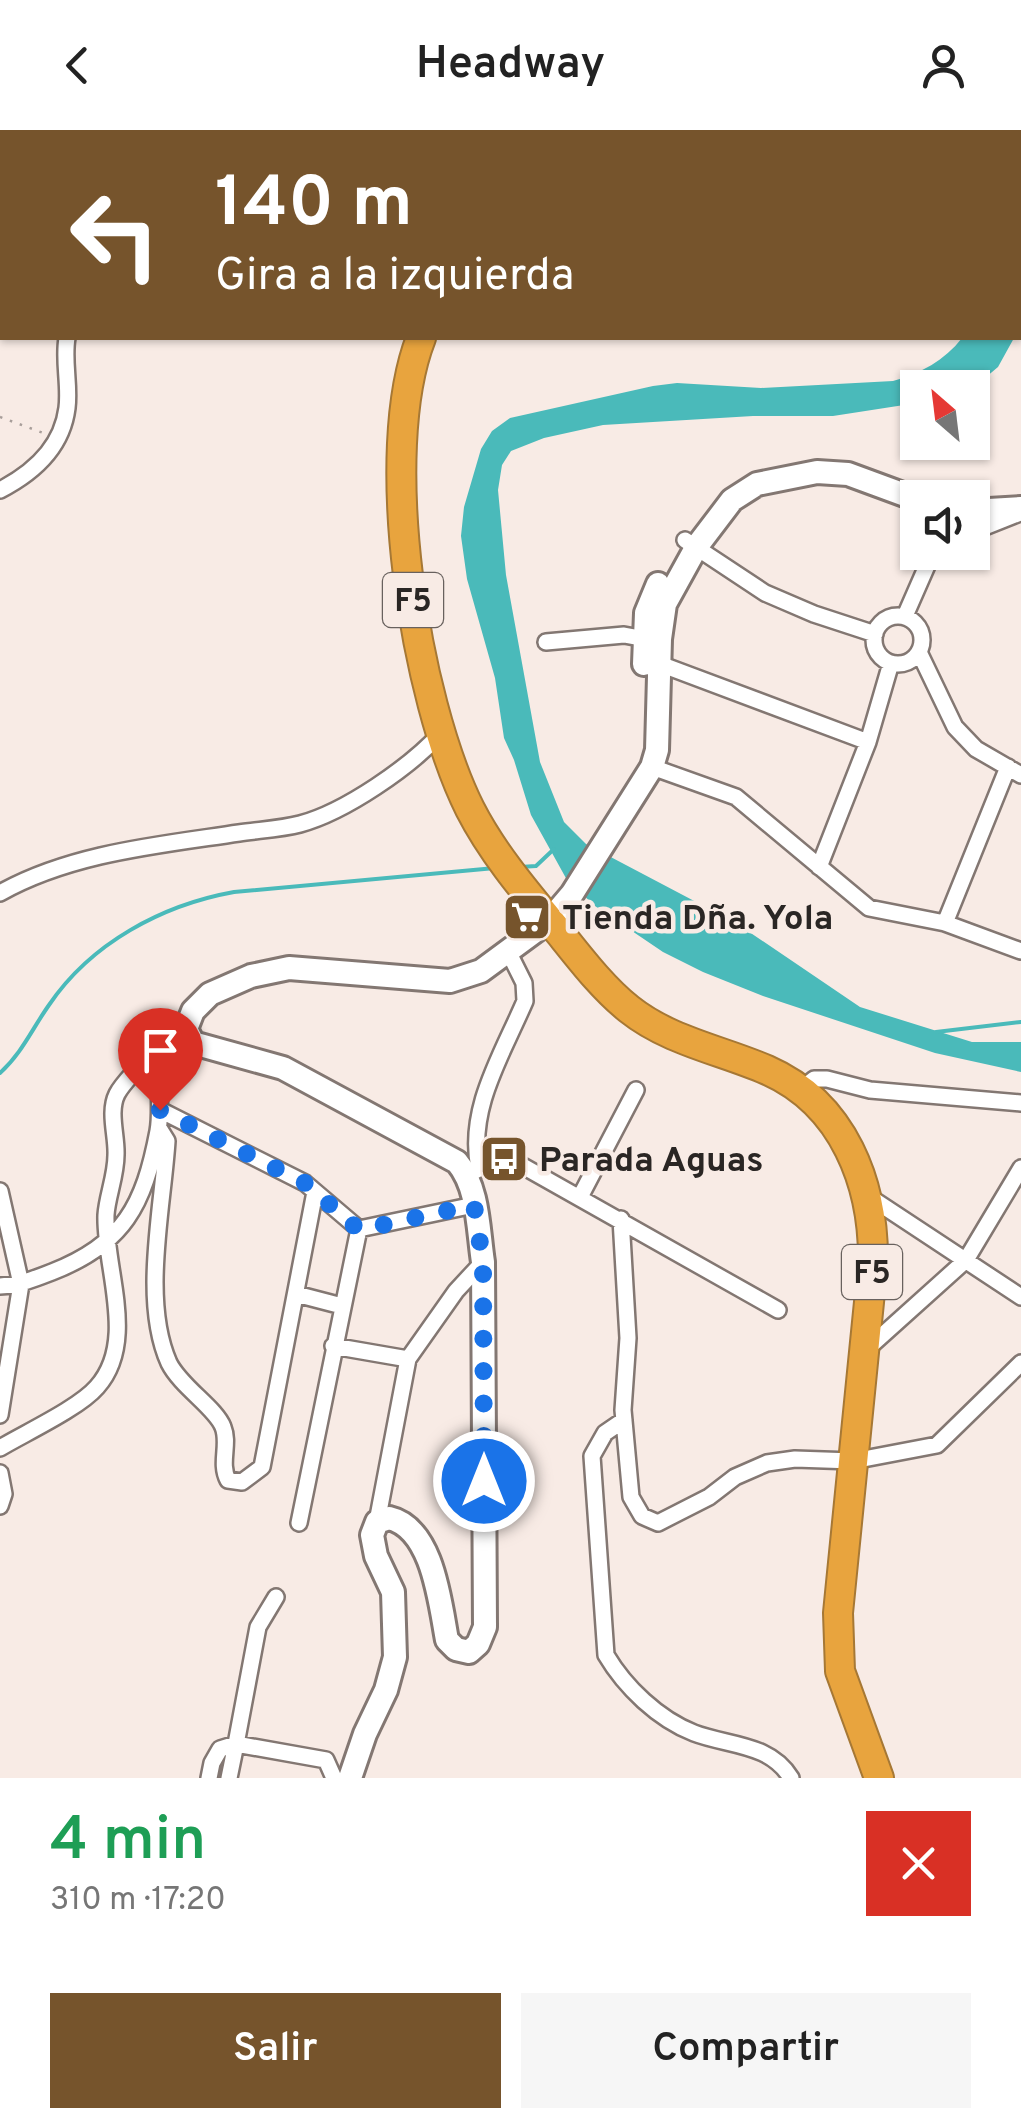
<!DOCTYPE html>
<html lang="es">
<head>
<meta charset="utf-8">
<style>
	:root { --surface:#fff; --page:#f6f6f6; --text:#222; --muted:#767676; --accent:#76542c }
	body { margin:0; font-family:Overpass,sans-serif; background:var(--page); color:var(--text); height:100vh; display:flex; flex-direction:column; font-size:38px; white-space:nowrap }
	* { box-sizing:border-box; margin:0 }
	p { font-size:32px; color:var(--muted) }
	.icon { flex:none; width:55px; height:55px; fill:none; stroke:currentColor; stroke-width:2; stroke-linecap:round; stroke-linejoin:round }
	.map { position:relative; height:1648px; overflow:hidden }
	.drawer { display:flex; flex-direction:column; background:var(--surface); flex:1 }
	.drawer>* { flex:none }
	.banner { position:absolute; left:0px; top:0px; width:1022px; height:210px; box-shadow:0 2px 8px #0004; background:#76542c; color:#fff; overflow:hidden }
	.needle { width:65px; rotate:332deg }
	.buttons { position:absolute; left:900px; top:240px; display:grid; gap:20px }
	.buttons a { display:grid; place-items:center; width:90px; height:90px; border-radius:0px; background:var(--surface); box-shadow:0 2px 8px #0004; font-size:50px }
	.pin { position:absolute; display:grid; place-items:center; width:85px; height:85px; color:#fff; margin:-102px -42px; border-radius:50% 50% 50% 0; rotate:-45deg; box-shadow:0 0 10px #0007 }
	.pin .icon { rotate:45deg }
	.me { position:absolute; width:110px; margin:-55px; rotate:0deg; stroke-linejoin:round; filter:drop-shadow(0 0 8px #0008) }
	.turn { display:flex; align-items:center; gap:35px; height:210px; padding:0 50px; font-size:45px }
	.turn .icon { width:130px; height:130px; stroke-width:2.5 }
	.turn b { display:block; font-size:70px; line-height:85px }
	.round { display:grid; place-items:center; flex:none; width:105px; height:105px; border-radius:0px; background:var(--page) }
	.overview { display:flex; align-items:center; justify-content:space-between; height:170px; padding:0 50px }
	h1 { font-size:60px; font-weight:600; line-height:75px; color:#1e9e55 }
	.button { display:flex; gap:20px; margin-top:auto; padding:20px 50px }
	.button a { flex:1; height:115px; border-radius:0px; background:var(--accent); color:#fff; font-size:40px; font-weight:600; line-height:115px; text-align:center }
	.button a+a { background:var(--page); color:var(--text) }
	header { display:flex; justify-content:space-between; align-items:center; height:130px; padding:0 50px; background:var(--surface); font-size:45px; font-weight:600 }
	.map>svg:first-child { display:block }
	.water { fill:#4ababa }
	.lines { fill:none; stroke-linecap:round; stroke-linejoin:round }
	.stream { stroke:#4ababa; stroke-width:4 }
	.street-casing { stroke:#837772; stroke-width:20 }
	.secondary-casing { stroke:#837772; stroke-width:28 }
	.highway-casing { stroke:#a67835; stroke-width:32 }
	.path { stroke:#a89e9a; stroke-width:2.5; stroke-dasharray:2.5 8; stroke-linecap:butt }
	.street { stroke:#fff; stroke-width:15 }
	.secondary { stroke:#fff; stroke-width:22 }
	.highway { stroke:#e8a43e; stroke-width:28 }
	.route { stroke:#1a73e8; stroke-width:18; stroke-dasharray:0 32.4 }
	.labels { text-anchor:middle; stroke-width:9; stroke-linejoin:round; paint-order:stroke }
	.shield { fill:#f8ebe5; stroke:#68615e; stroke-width:2.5 }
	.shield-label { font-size:32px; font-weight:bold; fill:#2a2624 }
	.poi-label { font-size:35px; font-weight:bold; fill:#2a2624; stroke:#f8ebe5; text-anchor:start }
</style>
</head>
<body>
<header><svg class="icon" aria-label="back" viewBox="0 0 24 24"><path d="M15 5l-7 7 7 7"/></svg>Headway<svg class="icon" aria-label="person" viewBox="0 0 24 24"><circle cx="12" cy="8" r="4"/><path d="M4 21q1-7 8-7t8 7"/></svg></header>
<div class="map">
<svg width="1021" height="1648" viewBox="0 0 1021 1648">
	<rect width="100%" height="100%" fill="#f8ebe5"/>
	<!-- water -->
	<path class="water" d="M962,208H1014L998,237L973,258H918L917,273L833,286H753L603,295L544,308L511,321L502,335L498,360L506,445L540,632L564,692L586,714L736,793L860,877L972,912H1021V942L935,923L763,866L703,842L663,822L595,776L567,750L531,685L514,630L504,608L495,548L467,449L461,406L464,377L481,319L492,301L510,288L653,256L677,253L761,258L893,251C920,244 945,230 962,208Z"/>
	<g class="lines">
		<!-- stream -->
		<path class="stream" d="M520,737L536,736L554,719
			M936,902L1021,892
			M0,943C22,923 32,899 49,875C91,813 162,775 234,762L495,738"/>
		<!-- street casing -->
		<g class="street-casing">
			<path id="street" d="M241,2L242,0
				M0,360C33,343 62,318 67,278C70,255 63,231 67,208
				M916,370L918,372
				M972,402L1020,383
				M685,410L765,463L814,484L875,504
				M905,486L933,422
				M874 510a24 24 0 1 1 48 0a24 24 0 1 1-48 0Z
				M546,512L624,505L651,510
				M919,522L955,597L976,619L1021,645
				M653,535L660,534L868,612
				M652,637L736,667L869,778L945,793L1021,821
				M819,737L868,612L891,533
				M0,763C71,723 159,715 239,703C259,700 281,699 300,694C345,682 410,637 441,603
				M945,793L1008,637
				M799,961L814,949H827L870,960L1021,973
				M160,980L305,1053L359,1099
				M159,998L167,1011C163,1077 141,1171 169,1233C181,1257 216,1278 223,1297C230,1314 219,1333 228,1350L242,1352L262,1337L315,1062
				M479,1038C467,979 502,925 525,871L524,853L508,821
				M467,1045L505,1026L778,1180
				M0,1061L21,1154L0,1285
				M868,1066L1021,1167
				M580,1067L636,960
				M621,1089L628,1208L623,1280L631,1367L642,1386L658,1393L709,1367L735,1347L767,1333L795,1329L853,1331L937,1315L1021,1233
				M0,1156C19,1155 34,1149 52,1142C124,1114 144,1075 158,1001C162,980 156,952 164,931C168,920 179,909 186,899
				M296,1164L342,1176
				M333,1216L408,1229
				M867,1219L966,1130L1021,1038
				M624,1290L605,1303L592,1326L606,1525C625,1557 658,1589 694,1603C728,1616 770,1613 791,1648
				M0,1318C25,1303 79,1278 97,1257C138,1211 104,1138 106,1085C107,1067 116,1046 116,1025C117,1006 108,982 117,964C122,954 134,943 141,934L164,932
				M0,1343L4,1364L0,1376
				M377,1392L408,1229L456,1161L483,1132
				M299,1393L359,1099L474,1075
				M209,1648L212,1633L220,1619L236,1614L258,1497L276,1467
				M229,1648L236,1614L326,1630L334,1648"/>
		</g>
		<!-- secondary casing -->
		<g class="secondary-casing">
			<path id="secondary" d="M972,381L1021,378
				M644,534L646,483L658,454
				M350,1648L365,1604L386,1560L395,1527L393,1462L376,1426L372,1405L377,1392L389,1388C433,1398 440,1473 447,1510L456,1519L469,1522L478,1514L485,1497L483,1132C478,1100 479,1058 457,1032L283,938L193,913L186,899L193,881L210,864L251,846L289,838L450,851L481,841L549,791L572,764L652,637L657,620L660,509L665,474L697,416L732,370L757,354L817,342L848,344L905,365"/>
		</g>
		<!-- highway casing -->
		<g class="highway-casing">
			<path id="highway" d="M603,2L604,0
				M421,208C376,323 415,569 470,679C494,726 530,767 563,807C583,832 604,859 629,879C669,911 721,920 767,940C844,974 874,1054 873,1132L838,1483L840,1541L879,1648"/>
		</g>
		<!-- path -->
		<path class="path" d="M890,2L895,0
			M0,287L46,304"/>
		<!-- street -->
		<use href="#street" class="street"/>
		<!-- secondary -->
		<use href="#secondary" class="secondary"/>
		<!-- highway -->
		<use href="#highway" class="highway"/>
	</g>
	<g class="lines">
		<!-- route -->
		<path class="route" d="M160,980L305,1053L359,1100L474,1075L483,1132L484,1351"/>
	</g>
	<!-- icons -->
	<defs>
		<g id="supermarket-square" transform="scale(2.5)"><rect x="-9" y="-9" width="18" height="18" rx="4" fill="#76542c" stroke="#f8ebe5"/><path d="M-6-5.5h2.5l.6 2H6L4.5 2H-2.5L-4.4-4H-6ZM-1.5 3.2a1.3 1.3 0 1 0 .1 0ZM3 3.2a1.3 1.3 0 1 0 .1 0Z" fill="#fff"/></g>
		<g id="bus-square" transform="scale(2.5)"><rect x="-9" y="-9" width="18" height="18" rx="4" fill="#76542c" stroke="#f8ebe5"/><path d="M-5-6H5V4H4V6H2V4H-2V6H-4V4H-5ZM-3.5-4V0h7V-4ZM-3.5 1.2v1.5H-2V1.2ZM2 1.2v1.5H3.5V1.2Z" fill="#fff"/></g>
	</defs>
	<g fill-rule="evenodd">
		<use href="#supermarket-square" x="527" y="787"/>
		<use href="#bus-square" x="504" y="1029"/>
	</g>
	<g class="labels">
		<!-- shield labels -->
		<g class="shield">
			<rect x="383" y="443" width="60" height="54" rx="8"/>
			<rect x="842" y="1115" width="60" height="54" rx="8"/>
		</g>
		<g class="shield-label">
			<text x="413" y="481">F5</text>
			<text x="872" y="1153">F5</text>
		</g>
		<!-- poi labels -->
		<g class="poi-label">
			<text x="562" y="799">Tienda Dña. Yola</text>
			<text x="539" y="1041">Parada Aguas</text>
		</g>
	</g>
</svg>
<div class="buttons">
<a><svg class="needle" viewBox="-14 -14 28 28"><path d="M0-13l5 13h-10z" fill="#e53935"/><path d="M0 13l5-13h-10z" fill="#767676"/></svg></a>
<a><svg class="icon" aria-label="sound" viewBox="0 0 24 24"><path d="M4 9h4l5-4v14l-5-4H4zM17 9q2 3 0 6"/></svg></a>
</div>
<div class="pin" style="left:160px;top:980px;background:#d93025"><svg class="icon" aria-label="arrive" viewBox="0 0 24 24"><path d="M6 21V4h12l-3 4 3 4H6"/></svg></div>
<svg class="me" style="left:484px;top:1351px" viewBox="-20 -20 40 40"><circle r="17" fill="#1a73e8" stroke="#fff" stroke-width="3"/><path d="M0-11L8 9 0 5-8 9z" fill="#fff"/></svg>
<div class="banner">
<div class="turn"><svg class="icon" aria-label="left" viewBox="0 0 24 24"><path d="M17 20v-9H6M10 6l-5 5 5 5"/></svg><div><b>140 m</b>Gira a la izquierda</div></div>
</div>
</div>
<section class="drawer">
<div class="overview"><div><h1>4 min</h1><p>310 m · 17:20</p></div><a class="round" style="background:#d93025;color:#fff"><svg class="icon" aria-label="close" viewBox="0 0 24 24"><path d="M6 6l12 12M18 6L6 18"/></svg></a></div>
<div class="button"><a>Salir</a><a>Compartir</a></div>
</section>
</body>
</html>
